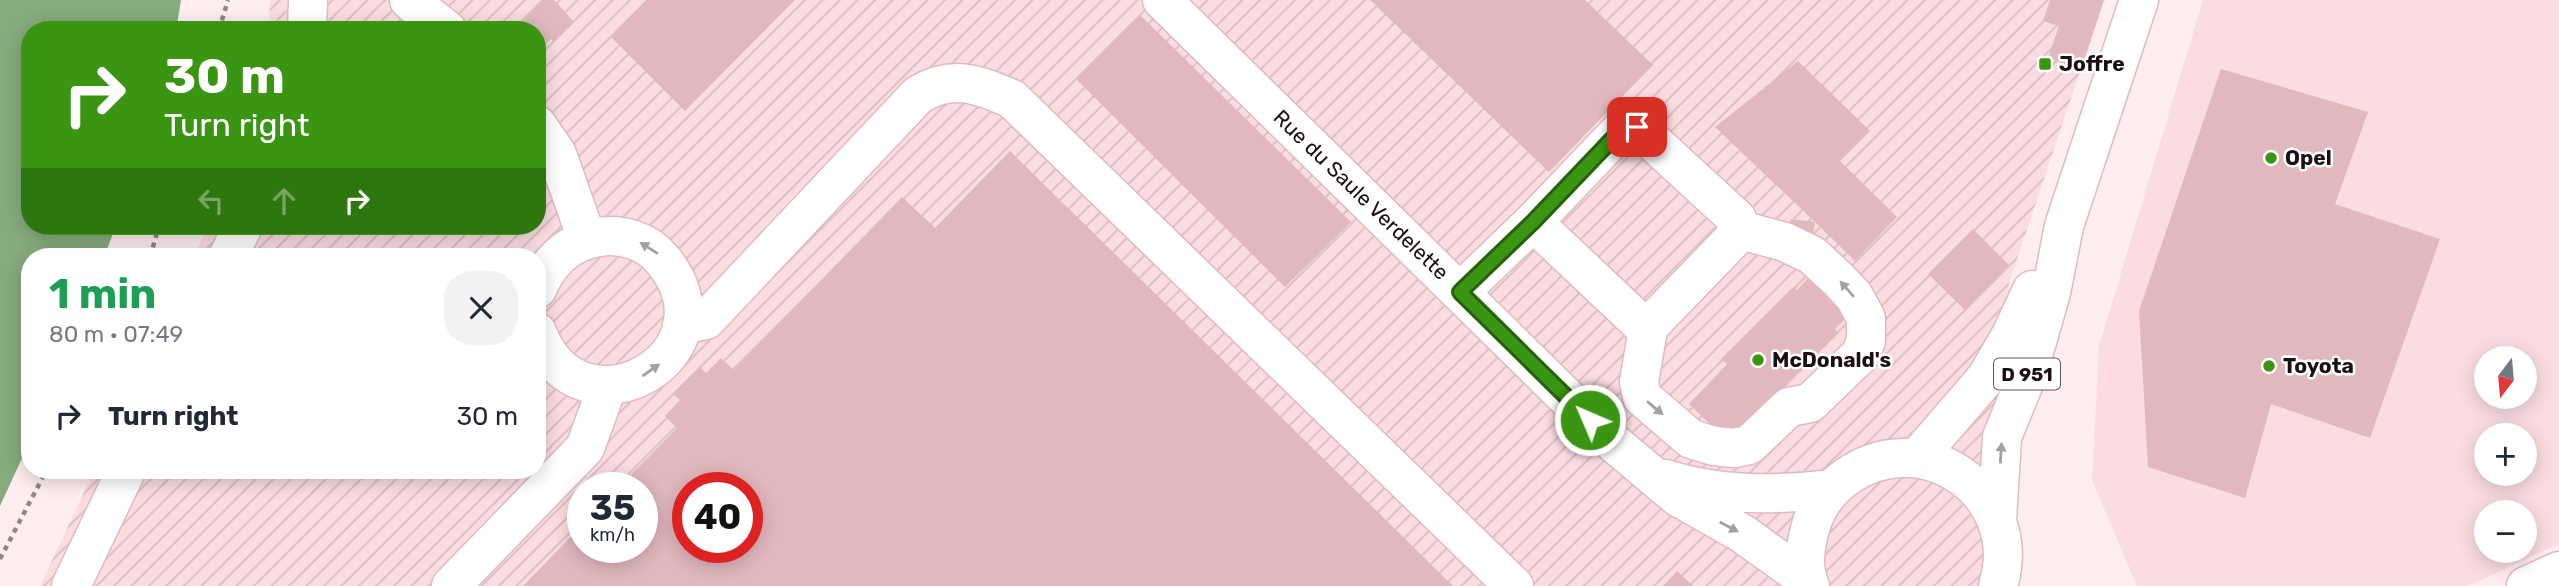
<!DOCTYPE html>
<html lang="en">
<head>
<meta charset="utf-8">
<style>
	:root { --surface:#fff; --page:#f2f2f3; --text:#1f2937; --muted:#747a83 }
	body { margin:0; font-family:Rubik,sans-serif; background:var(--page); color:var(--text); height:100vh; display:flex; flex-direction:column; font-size:26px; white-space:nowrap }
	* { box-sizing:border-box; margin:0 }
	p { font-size:23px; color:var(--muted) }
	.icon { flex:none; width:38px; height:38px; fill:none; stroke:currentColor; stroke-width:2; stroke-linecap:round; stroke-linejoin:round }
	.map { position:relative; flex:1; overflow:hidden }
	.panel { position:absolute; left:21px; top:248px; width:525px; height:231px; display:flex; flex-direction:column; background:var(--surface); border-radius:28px; box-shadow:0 4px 18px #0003 }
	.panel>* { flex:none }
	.banner { position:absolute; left:21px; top:21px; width:525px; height:214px; border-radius:28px; box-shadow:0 4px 18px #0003; background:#399512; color:#fff; overflow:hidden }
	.needle { width:46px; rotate:196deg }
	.fabs { position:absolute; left:2474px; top:346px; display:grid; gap:14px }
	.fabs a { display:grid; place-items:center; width:63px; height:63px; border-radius:50%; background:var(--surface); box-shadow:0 4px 18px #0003; font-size:35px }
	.speed { position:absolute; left:567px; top:472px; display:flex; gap:14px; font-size:35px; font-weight:700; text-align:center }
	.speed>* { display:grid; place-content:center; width:91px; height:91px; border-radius:50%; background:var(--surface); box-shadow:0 4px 18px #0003; line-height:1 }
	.speed small { font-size:18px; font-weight:400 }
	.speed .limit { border:10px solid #d22; background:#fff; color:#111 }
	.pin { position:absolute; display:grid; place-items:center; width:60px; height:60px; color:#fff; margin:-30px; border-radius:14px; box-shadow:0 4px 10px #0006 }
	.me { position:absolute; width:77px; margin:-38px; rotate:315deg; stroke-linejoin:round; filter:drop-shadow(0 0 5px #0008) }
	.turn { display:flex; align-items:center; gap:24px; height:147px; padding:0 28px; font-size:32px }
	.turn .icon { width:91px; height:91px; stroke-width:2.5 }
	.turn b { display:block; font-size:49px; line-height:60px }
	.lanes { display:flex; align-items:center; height:66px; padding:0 28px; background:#0003; justify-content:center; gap:35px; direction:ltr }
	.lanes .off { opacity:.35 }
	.round { display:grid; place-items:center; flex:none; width:74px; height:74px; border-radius:28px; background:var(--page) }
	.headline { display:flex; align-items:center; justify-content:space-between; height:119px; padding:0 28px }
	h1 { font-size:42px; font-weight:700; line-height:52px; color:#1e9e55 }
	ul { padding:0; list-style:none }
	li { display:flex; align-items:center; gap:21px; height:98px; padding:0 28px }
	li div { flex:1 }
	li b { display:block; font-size:26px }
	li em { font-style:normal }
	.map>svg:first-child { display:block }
	.built { fill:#fbdde1; fill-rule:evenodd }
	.industrial { fill:url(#industrial-furrows); fill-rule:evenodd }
	.water { fill:#87ab7d }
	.building { fill:#e0b8be; fill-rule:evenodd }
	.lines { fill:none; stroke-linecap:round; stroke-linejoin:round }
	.minor-casing { stroke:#e1bac0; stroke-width:41 }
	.major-casing { stroke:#e1bac0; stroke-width:41 }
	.path { stroke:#928385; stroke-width:4.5; stroke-dasharray:5 5; stroke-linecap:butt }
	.minor { stroke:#fff; stroke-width:38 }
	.major { stroke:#fff; stroke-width:38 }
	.oneway { fill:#a49fa0 }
	.route-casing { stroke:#25610c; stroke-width:18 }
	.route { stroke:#399512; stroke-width:12 }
	.poi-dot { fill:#399512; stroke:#fff; stroke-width:2.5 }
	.labels { text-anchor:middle; stroke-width:5; stroke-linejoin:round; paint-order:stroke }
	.shield { fill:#fff; stroke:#605758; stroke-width:2 }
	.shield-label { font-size:19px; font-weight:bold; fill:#1c0f11 }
	.poi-label { font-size:21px; font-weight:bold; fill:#1c0f11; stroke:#fff; text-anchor:start }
	.street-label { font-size:21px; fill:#1c0f11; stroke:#fff }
</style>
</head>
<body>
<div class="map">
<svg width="2559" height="586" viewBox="0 0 2559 586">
	<defs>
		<pattern id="industrial-furrows" width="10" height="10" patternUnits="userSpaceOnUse" patternTransform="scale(1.75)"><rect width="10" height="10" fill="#fbdde1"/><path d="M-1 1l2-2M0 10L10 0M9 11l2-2" fill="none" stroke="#d7bcc0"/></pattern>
	</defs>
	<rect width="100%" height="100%" fill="#feeef0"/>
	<!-- built -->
	<path class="built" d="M2203,0H2559V544L2468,586H2137L2092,480L2099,346ZM2487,359H2525V397H2487ZM2487,436H2525V474H2487ZM2487,513H2525V551H2487Z"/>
	<!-- industrial -->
	<path class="industrial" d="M270,0H2104L2009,283L1992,586H40L94,471H537V257H193L208,226H537V30H269ZM583,488H642V548H583ZM688,488H747V548H688Z"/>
	<!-- water -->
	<path class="water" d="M0,0H181L176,30H30V226H116L104,257H30V441L0,506Z"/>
	<!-- building -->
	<path class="building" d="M543,0H554L574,22L554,42L551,39L537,53V30H514Z
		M647,0H795L685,111L611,37Z
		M1370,0H1585L1653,65L1549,172Z
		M2050,0H2104L2081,70L2048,58L2059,26L2043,21Z
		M1140,15L1351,222L1285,287L1076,79Z
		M1798,61L1870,131L1840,161L1897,217L1855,261L1815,222L1813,236L1788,232L1791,219L1815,222L1715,127Z
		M2221,69L2368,112L2335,204L2440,239L2370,438L2271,404L2245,498L2148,467L2139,311Z
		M1010,151L1453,586H523L583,524V548H642V488H618L677,428L665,416L680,400L673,394L700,367L706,373L721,358L734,370L902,197L935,228ZM688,488H747V548H688Z
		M1973,229L2009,265L1965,310L1928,274Z
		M1810,276L1849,315L1835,329L1838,333L1738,435L1712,426L1689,404L1727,364L1721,359L1793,287L1797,290Z
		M1677,571L1693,586H1663Z"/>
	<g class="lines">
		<!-- minor casing -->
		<g class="minor-casing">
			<path id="minor" d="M409,0L447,30
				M1162,0L1609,439L1678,497L1743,534L1807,580
				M307,30L308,0
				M537,125L557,154L587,239
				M228,257L243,226
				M537,289C549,261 568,242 599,237C620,233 647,241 661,258C743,353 580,447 537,332
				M1460,292L1533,222L1619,132L1637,127L1737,219L1738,234L1653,322L1641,324L1533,222
				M1649,323L1639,382L1642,397L1691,439L1714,446L1734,448L1749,445L1789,407L1810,403L1860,355L1866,341V318L1854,296L1838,279L1812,255L1785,242L1737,229
				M682,325L706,320L918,95C952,74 978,84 1012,99L1514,586
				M1666,479C1720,496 1775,496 1830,489
				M71,586L126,471
				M451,586L585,448L608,385
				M2526,586L2559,571"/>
		</g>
		<!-- major casing -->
		<g class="major-casing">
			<path id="major" d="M1917,458L1986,378L2011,335L2032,290
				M1997,521L2002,437L2027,376L2051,293L2064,226L2139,0
				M1810,586C1802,568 1805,547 1810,529C1815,510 1826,493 1841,481C1918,419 2027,491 1998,586"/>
		</g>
		<!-- path -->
		<path class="path" d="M219,30L228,0
			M150,257L159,226
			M0,559L46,471"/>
		<!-- minor -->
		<use href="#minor" class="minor"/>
		<!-- major -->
		<use href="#major" class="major"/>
	</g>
	<!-- one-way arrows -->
	<defs><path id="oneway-solid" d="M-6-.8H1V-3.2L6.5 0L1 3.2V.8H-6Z" transform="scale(1.75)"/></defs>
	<g class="oneway">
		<use href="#oneway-solid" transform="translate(649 248) rotate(-148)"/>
		<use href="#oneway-solid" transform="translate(1847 289) rotate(-131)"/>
		<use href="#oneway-solid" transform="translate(651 370) rotate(-35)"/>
		<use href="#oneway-solid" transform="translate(1655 408) rotate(40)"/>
		<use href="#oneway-solid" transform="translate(2001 453) rotate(-86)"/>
		<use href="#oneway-solid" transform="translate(1729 527) rotate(28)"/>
	</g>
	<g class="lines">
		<!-- route casing -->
		<g class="route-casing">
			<path id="route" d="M1590,420L1460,292L1533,222L1619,132L1637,127"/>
		</g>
		<!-- route -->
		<use href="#route" class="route"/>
	</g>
	<!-- markers -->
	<g class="poi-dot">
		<rect x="2038" y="57" width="14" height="14" rx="3.5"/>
		<circle cx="2271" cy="158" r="7"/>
		<circle cx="1758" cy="360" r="7"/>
		<circle cx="2269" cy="366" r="7"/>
	</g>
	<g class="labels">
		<!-- shield labels -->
		<rect class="shield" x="1994" y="358.5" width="66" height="31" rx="5"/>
		<g class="shield-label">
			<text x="2027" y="381">D 951</text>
		</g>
		<!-- poi labels -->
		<g class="poi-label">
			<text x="2059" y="71">Joffre</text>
			<text x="2285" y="165">Opel</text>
			<text x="1772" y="367">McDonald's</text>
			<text x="2283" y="373">Toyota</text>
		</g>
		<!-- street labels -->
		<g class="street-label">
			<text transform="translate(1361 195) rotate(44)" y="7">Rue du Saule Verdelette</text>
		</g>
	</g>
</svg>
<div class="fabs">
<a><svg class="needle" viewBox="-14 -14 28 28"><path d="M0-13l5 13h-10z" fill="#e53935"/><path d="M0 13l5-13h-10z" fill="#747a83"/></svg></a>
<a>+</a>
<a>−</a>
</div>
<div class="speed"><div>35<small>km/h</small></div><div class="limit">40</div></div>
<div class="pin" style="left:1637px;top:127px;background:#d93025"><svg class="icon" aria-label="arrive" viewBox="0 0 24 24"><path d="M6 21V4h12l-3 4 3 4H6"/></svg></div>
<svg class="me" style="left:1590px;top:420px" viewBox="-20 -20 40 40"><circle r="17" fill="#399512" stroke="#fff" stroke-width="3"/><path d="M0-11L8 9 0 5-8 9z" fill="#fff"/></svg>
<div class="banner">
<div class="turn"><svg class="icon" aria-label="right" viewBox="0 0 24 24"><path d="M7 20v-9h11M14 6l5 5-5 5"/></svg><div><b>30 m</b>Turn right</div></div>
<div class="lanes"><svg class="icon off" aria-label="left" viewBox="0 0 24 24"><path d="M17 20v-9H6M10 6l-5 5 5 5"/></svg><svg class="icon off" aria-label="ahead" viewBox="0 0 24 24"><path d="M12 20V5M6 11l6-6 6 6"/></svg><svg class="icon" aria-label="right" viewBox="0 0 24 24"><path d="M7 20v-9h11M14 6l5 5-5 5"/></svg></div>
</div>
<section class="panel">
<div class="headline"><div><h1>1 min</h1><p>80 m · 07:49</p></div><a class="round"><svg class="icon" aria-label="close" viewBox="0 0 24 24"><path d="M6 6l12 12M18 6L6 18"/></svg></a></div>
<ul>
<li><svg class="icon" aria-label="right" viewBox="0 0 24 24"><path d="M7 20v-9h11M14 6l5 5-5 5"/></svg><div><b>Turn right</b></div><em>30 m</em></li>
</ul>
</section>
</div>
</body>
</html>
